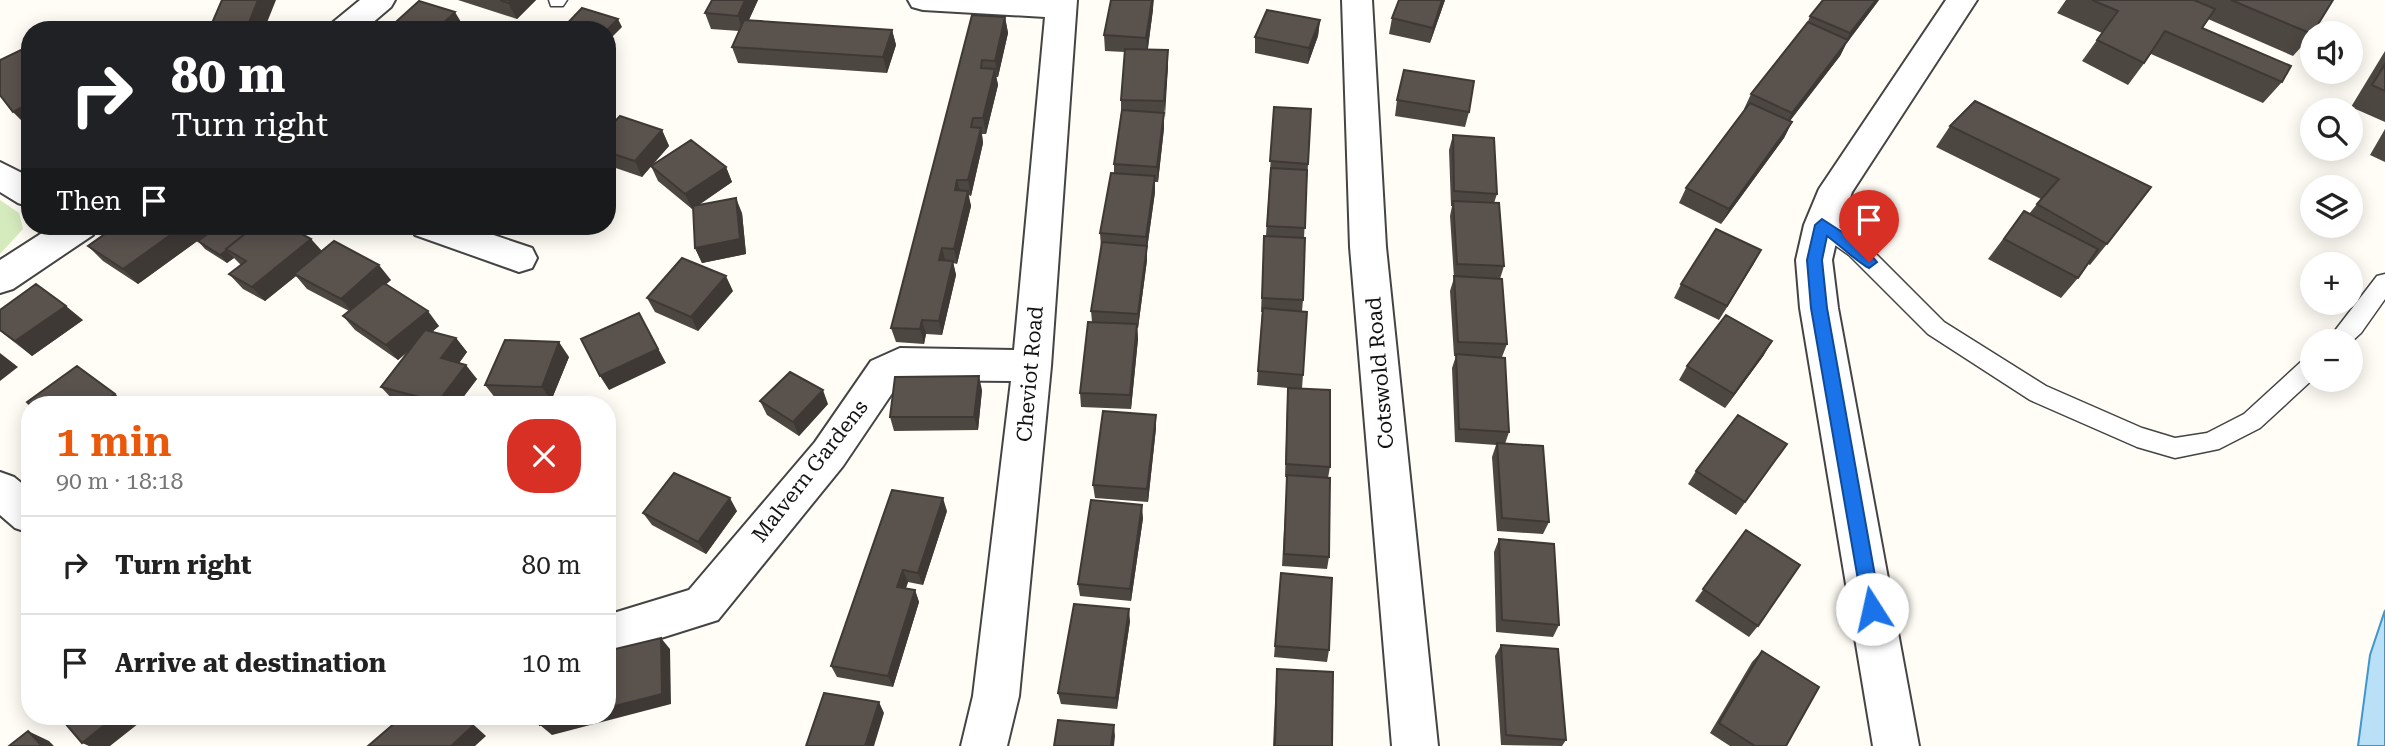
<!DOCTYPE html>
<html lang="en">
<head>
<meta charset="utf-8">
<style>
	:root { --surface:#fff; --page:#f6f6f6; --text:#222; --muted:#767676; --line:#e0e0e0; --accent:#ea580c }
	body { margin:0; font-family:"Roboto Serif",serif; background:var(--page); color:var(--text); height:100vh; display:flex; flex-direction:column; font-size:26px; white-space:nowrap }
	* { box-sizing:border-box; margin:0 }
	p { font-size:23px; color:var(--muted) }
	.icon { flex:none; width:38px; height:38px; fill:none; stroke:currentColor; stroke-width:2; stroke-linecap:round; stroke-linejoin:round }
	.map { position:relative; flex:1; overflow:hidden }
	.side { position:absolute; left:21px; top:396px; width:595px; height:329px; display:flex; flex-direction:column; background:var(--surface); border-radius:28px; box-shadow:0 4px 18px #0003 }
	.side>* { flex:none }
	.top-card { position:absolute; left:21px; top:21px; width:595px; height:214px; border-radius:28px; box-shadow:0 4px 18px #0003; background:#202124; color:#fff; overflow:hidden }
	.buttons { position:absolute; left:2300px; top:21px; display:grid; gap:14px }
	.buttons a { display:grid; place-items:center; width:63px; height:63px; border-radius:50%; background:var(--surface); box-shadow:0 4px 18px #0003; font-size:35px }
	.pin { position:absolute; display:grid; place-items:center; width:60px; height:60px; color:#fff; margin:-72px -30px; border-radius:50% 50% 50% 0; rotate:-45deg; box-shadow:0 0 7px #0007 }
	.pin .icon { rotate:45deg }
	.me { position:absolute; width:77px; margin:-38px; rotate:350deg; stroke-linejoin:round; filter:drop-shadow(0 0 5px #0008) }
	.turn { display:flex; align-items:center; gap:24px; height:147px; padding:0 35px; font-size:32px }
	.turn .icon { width:91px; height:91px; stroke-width:2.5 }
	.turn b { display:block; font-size:49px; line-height:60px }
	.then { display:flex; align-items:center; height:66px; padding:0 35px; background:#0003; gap:14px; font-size:26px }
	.round { display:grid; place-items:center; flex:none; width:74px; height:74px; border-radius:28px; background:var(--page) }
	.overview { display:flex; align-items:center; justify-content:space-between; height:119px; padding:0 35px }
	h1 { font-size:42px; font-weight:600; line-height:52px; color:var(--accent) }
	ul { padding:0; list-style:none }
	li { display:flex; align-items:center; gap:21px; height:98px; padding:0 35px; border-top:2px solid var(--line) }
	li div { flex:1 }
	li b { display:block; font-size:26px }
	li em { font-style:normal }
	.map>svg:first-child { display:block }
	.green { fill:#d5ebbd }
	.water { fill:#b9e0f7; stroke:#3f96cf; stroke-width:2 }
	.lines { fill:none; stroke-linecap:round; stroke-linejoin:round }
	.service-casing { stroke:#444; stroke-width:3 }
	.minor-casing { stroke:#444; stroke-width:4 }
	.service { fill:#fff; fill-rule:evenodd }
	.minor { fill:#fff; fill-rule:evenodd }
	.wall { fill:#4d4742 }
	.shaded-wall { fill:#3f3936 }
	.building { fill:#5a524d; stroke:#3f3936; stroke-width:2 }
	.route { fill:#1a73e8; stroke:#114b97; stroke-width:2 }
	.labels { text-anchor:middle; stroke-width:7; stroke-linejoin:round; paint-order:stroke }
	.street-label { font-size:21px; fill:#111; stroke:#fff }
</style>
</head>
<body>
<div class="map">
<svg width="2385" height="746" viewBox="0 0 2385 746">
	<rect width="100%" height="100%" fill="#fffdf5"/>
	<!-- green -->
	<path class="green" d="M0,200L19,213L23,229L0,254Z"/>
	<!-- water -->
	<path class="water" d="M2385,610V746H2358L2370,655Z"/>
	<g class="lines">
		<!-- service casing -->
		<g class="service-casing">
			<path id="service" d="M549,0H567L563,6H551Z
				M1822,217L1865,243L1944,322L2046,386L2142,428L2175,438L2207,433L2244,414L2304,359L2312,357V380L2260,428L2219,449L2175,458L2137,447L2030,400L1928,334L1849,255L1815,231L1812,225L1815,219Z
				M2385,274V299L2361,333L2350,343L2327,341L2377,276Z"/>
		</g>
		<!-- minor casing -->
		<g class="minor-casing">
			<path id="minor" d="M360,0H395L391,7L364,30H327L332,23Z
				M908,0H1077L1051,366L1019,696L1007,746H961L973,696L1011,381L905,380L899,383L843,466L718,620L607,655V615L689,590L815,442L871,361L900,348L1014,350L1045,17L923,10L912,7Z
				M1342,0H1372L1386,247L1438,746H1392L1350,247Z
				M1946,0H1977L1852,192L1840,225L1832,260L1838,308L1919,746H1873L1800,308L1796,260L1804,225L1819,189Z
				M0,162L30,177V207L18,203L0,192Z
				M53,226H98L93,235L13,289L0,293V260Z
				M410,226H467L532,248L537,258L532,268L519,272L415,235Z
				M0,472L14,477L30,490V533L15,528L0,515Z"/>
		</g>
		<!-- service -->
		<use href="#service" class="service"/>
		<!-- minor -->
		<use href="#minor" class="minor"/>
	</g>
	<!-- wall -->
	<path class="wall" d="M458,0H536L517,19Z
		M712,0H758L749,20L892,30L896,45L887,73L738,63L732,47L739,31L711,29L705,13Z
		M1111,0H1154L1148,49L1168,66L1164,117V128L1158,182H1155V192L1147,249V260L1138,328H1137L1138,339L1131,409L1081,407L1080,393L1092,322L1091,311L1101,248L1100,233L1114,173V164L1121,113V100L1125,52L1105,51L1104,35Z
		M1399,0H1445L1430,43L1389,34L1392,18Z
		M1879,0L1846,44L1840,56L1790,121L1792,122L1784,138L1721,224L1679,203L1686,188L1745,110L1744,109L1751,94L1807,24L1810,16Z
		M2066,0H2333L2312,33V35L2293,56L2208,19L2202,28L2282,82L2263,103L2151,54L2128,85L2082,61L2102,33L2057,13Z
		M972,15L1005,17L1008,33L998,77H996L998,85L986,134H982L983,143L971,196L968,195L971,206L957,264L953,263L956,275L942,335L926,334L924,344L896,342L891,328Z
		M1320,20L1318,36L1308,64L1255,53V37Z
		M2385,51V122L2351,107Z
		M1397,100L1469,112L1465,127L1395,116Z
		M1274,107L1311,109L1304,238L1303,300L1302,311L1303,375L1302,388L1330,467L1328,478L1329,557L1327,569L1282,566L1287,477H1285L1287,402L1288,388L1257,385L1262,312H1261L1264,236H1266Z
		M1950,126L2151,187L2107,244L2090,265L2088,264L2078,278L2061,298L1988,259L2024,211L2029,214L2041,199L1936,147Z
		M2385,129V162L2370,155Z
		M607,130H662L669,146L653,164L726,167L732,182L699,205L742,213L746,254L702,263L695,248L693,208L692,209L658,181L651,166L642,177L607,165Z
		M1453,135L1497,194L1494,203L1504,266L1500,279L1507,344L1502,357L1509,432L1505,444L1549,522L1543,534L1497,531L1492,457L1496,445L1455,442L1452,368L1456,356H1454L1450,291L1454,278L1450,216L1452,206H1451L1449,150Z
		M116,226H218L138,284L103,261L88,246Z
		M311,239L322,251L391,280L386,284L439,326L432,332L456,338L467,352L459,363L477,379L458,404H404L394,401L381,387L411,348L398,360L355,330L343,316L349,311L307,289L296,276L265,301L243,289L229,274L241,265L234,258L227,263L205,249L198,241Z
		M1761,250L1719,320L1674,298L1681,284Z
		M733,291L698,331L655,312L647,298Z
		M0,310L83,320L32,356L0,331Z
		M1764,355L1725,408L1679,380L1687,366Z
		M569,357L551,401L496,399L485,385Z
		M982,390L978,430L894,431L890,417Z
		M760,401L828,404L799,436L767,415Z
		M1156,428L1148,502L1095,498L1093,485Z
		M1787,444L1736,515L1688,484L1696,471Z
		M737,511L706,554L652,525L643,513Z
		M947,511L923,585L908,582L906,588L915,590L919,602L893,687L837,677L831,666Z
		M1143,518L1131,601L1080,596L1078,584Z
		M1746,530L1758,626L1749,637L1695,601Z
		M1499,539L1559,625L1553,637L1496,632L1494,552Z
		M1281,573L1329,650L1327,662L1274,657Z
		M1130,621L1117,709L1061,704L1058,693Z
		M1501,645L1566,740L1562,746L1501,745L1495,656Z
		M1762,651L1786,746H1730L1710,733L1752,662Z
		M1277,669L1332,746H1273L1276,680Z"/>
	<!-- shaded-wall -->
	<path class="shaded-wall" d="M258,0H276L264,30H246Z
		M511,0H536L517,19L508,3Z
		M745,0H758L743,32L738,16Z
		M1152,0H1153V10L1147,53L1146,38Z
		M1442,0H1445L1430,43L1433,28Z
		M1876,0H1879L1846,44L1840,56L1784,128L1792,113L1844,45L1850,33Z
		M455,12L464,27L461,30H436Z
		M1005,17L1008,33L998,77L995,61Z
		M618,19L622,27L607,42V30Z
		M1320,20L1318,36L1308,64L1309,48Z
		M892,30L896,45L887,73L883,57Z
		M1168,50V66L1165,117L1164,101Z
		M995,69L998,85L986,134L983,118Z
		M30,103V126L28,127L13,112Z
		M1164,113V128L1158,182L1157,167Z
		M1792,122L1784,138L1721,224L1729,209Z
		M981,128L983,143L971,196L968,180Z
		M662,130L669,146L642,177L635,161Z
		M726,167L732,182L692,209L685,194Z
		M1155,176V192L1147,249V260L1138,328V314L1146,249V237Z
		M957,180L961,195L955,190Z
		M968,191L971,206L957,264L954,249Z
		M736,198L742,213L746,254L702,263L695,248Z
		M183,226H218L138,284L123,269Z
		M311,239L324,254L294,274L296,276L265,301L252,287Z
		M942,248L946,263L939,260Z
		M226,250L234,258L227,263L220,255Z
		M1761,250L1753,265L1719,320L1727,306Z
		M953,261L956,275L942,335L939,321Z
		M379,265L391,280L353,313L341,299Z
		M726,276L733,291L698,331L691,317Z
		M66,306L83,320L32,356L15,341Z
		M428,311L439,326L398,360L386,345Z
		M639,313L666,363L609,390L600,376Z
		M922,320L926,334L924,344L920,329Z
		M1137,324L1138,339L1131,409L1130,395Z
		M456,338L467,352L452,373L441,358Z
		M1772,341L1764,355L1725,408L1734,394Z
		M559,342L569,357L551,401L542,387Z
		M0,353L18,367L0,381Z
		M466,365L477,379L458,404H440L438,402Z
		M979,376L982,390L978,430L974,417Z
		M823,390L828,404L799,436L793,422Z
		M115,394L127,404H101Z
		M1156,415V428L1148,502L1147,489Z
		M730,498L737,511L706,554L698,542Z
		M943,498L947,511L923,585L918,573Z
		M1142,505L1143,518L1131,601L1130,589Z
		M903,570L908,582L902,599L897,587Z
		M915,590L919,602L893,687L888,676Z
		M1129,609L1130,621L1117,709L1116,698Z
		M661,638L670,649L671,704L552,735L540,725L576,716H607V708Z
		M879,702L884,713L874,746H865Z
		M116,716H148L110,746H89L82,743Z
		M462,716H464L486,736L475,746H451Z
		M1114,725L1115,736L1114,746H1111Z
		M28,731L49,741L54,746H42Z"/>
	<!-- building -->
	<path class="building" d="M222,0H258L246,30H209Z
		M500,0H511L508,3Z
		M712,0H745L738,16L705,13Z
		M1111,0H1152L1146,38L1104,35Z
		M1399,0H1442L1433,28L1392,18Z
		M1823,0H1876L1850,33L1810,16Z
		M2092,0H2194L2215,9L2202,28L2291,66L2282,82L2165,31L2144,63L2097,40L2118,11Z
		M2231,0H2333L2312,34Z
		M419,1L455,12L436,30H387Z
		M582,8L618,19L607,30H561Z
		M1267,10L1320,20L1309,48L1255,37Z
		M972,15L1005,17L995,61L982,60L981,68L995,69L983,118H973L971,127L981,128L968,180H957L955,190L968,191L954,249L942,248L939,260L953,261L939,321L922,320L920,329L891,328Z
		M744,20L892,30L883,57L732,47Z
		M1808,22L1848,40L1792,113L1751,94Z
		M1125,49L1168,50L1164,101L1121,100Z
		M21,50L30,60V103L13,112L0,95V60Z
		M2385,64V91L2372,85Z
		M1404,70L1474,81L1469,112L1397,100Z
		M1975,101L2151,187L2107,244L2037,204L2059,179L1950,126Z
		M1750,103L1792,122L1729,209L1686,188Z
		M1274,107L1311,109L1308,164L1270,161Z
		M1122,110L1164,113L1157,167L1114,164Z
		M620,116L662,130L635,161L607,152V130Z
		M1453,135L1494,138L1497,194L1454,191Z
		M691,140L726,167L685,194L651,166Z
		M1271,168L1307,170L1305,228L1267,226Z
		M1111,173L1155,176L1146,237L1100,233Z
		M736,198L740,239L695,248L693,206Z
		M1453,201L1499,203L1504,266L1457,264Z
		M2024,211L2098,249L2078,278L2004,239Z
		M116,226H183L123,269L88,246Z
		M219,226H255L226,249L227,250L220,255L198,241Z
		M255,226H287L311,239L252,287L229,274L246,261L226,249Z
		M1716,229L1761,250L1727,306L1681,284Z
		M1264,236L1305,238L1303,300L1262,298Z
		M334,241L379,265L341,299L294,274Z
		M1102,242L1147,246L1138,314L1091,311Z
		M682,258L726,276L691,317L647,298Z
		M1454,276L1502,279L1507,344L1458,342Z
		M384,283L428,311L386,345L343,316Z
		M36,284L66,306L15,341L0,330V310Z
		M1263,308L1307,312L1303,375L1258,371Z
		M639,313L658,349L600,376L581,339Z
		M1726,315L1772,341L1734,394L1687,366Z
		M1088,322L1137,324L1130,395L1080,393Z
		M425,330L456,338L441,358L466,365L438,402L381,387Z
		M505,340L559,342L542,387L485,385Z
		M1456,354L1505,358L1509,432L1459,429Z
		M77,366L115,394L101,404H30V405L27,402Z
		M790,372L823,390L793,422L760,401Z
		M979,376L974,417H890L895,377Z
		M1288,388L1330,390V467L1286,464Z
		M1103,411L1156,415L1147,489L1093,485Z
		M1738,415L1787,444L1745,502L1696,471Z
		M1497,443L1543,446L1549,522L1502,518Z
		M674,473L730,498L698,542L643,513Z
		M1287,475L1330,478L1329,557L1284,554Z
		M892,490L943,498L918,573L903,570L897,587L915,590L888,676L831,666Z
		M1091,500L1142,505L1130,589L1078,584Z
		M1746,530L1800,565L1758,626L1703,589Z
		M1499,539L1554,544L1559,625L1502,620Z
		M1281,573L1332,578L1329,650L1275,646Z
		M1074,604L1129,609L1116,698L1058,693Z
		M661,638L662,694L607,708V651Z
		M1501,645L1558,649L1566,740L1506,735Z
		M1762,651L1819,687L1786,746H1755L1719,723Z
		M1277,669L1333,672L1332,746H1275Z
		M824,693L879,702L865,746H806Z
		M59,716H116L82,743Z
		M403,716H462L473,726L451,746H368Z
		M541,716H576L540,725Z
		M1058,720L1114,725L1111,746H1054Z
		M28,731L42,746H9Z"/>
	<!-- route -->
	<path class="route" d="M1822,219L1862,245L1877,262L1869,268C1861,265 1837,243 1827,236L1822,260L1827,308L1881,609L1878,615L1872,617L1866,615L1863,609L1811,308L1807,260L1815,225Z"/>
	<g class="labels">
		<!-- street labels -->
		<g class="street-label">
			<text transform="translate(1380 373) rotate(-95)" y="7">Cotswold Road</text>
			<text transform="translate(1030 374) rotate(-85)" y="7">Cheviot Road</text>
			<text transform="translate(810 471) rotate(-52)" y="7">Malvern Gardens</text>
		</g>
	</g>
</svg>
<div class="buttons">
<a><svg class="icon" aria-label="sound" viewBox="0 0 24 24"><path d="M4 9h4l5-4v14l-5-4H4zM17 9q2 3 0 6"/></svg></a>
<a><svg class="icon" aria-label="search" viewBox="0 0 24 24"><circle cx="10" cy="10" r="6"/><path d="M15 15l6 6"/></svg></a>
<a><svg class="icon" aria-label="layers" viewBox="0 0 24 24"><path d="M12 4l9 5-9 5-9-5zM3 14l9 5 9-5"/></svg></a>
<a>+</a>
<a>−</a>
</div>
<div class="pin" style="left:1869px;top:262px;background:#d93025"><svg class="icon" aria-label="arrive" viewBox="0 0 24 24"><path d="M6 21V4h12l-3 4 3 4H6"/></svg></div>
<svg class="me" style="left:1872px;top:609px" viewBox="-20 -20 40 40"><circle r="19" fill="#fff"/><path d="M0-13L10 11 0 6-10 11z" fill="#1a73e8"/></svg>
<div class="top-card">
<div class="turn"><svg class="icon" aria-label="right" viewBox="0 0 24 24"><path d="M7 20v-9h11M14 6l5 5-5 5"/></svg><div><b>80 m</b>Turn right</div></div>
<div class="then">Then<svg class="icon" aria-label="arrive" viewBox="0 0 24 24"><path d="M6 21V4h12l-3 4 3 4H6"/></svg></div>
</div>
<section class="side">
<div class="overview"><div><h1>1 min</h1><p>90 m · 18:18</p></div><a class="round" style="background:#d93025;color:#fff"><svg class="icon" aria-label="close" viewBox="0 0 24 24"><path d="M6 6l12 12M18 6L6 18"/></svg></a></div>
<ul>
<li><svg class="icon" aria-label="right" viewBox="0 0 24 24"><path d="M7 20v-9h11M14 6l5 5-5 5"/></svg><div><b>Turn right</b></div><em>80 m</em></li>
<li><svg class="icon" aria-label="arrive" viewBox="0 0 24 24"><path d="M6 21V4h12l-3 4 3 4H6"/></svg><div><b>Arrive at destination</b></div><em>10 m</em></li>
</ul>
</section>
</div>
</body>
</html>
